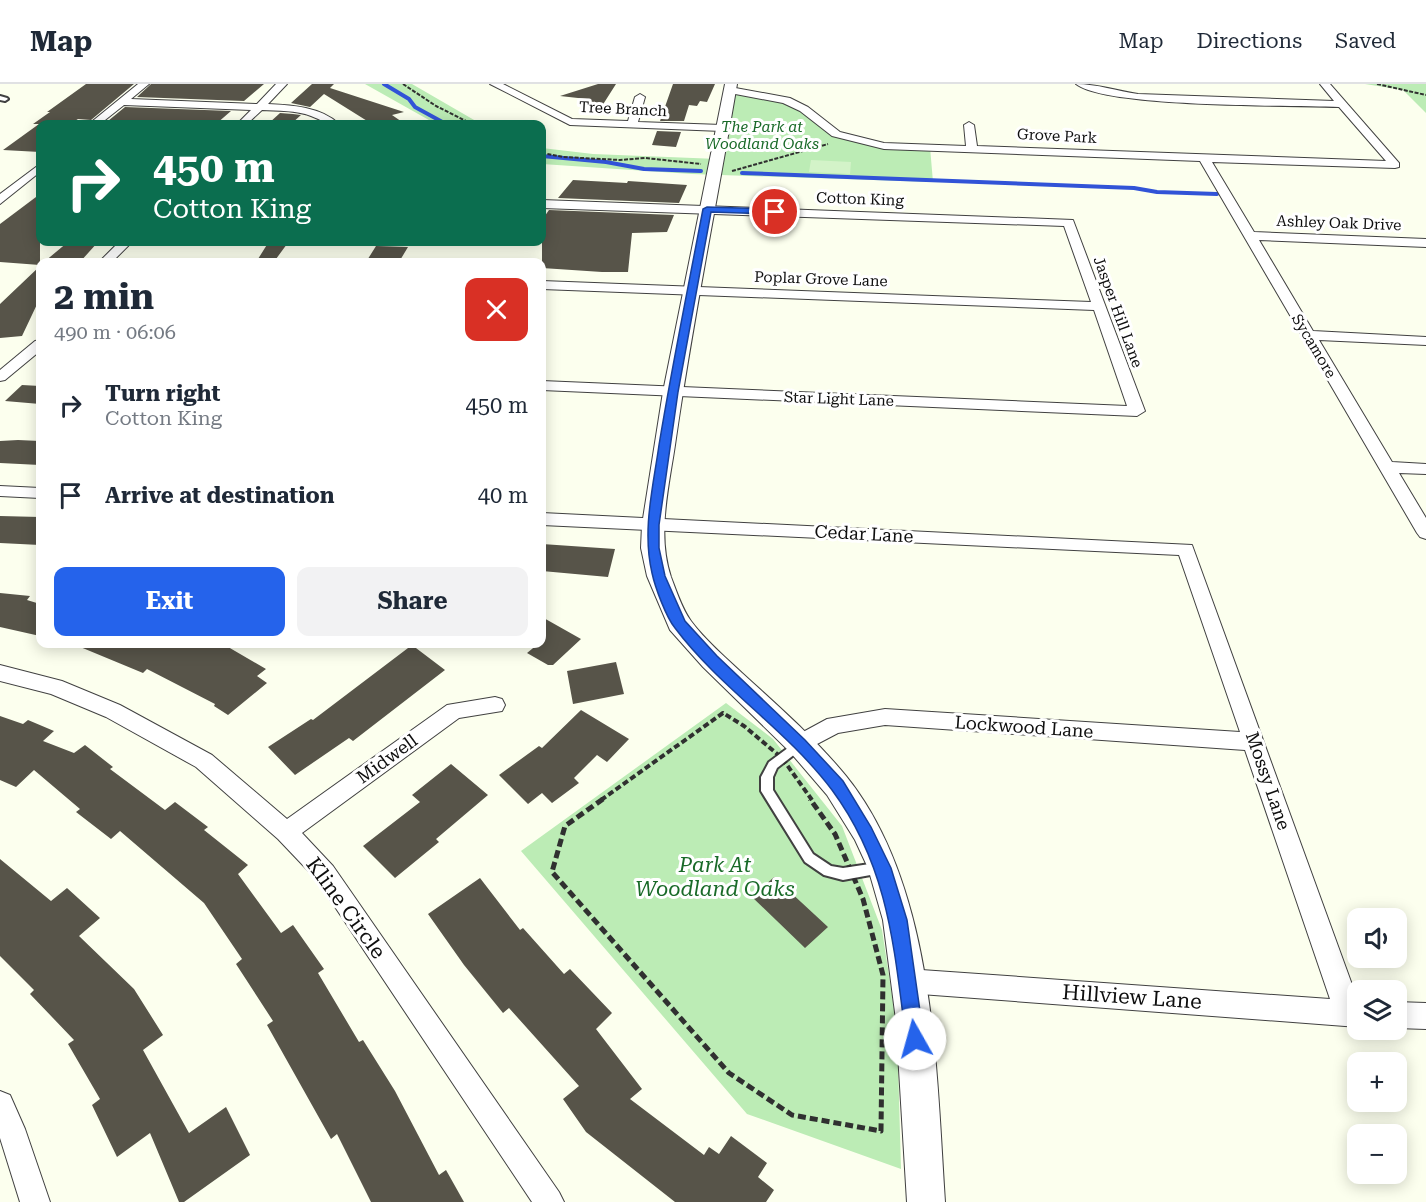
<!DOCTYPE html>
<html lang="en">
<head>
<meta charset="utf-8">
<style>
	:root { --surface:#fff; --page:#f2f2f3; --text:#1f2937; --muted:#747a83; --line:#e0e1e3; --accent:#2563eb }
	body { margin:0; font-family:"Roboto Serif",serif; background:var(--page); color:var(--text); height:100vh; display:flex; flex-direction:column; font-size:22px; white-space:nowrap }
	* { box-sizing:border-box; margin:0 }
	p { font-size:20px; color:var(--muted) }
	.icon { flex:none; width:33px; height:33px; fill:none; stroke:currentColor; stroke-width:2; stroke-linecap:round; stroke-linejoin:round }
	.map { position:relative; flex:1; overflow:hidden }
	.panel { position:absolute; left:36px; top:174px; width:510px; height:390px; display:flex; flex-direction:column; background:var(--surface); border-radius:12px; box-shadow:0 3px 15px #0003 }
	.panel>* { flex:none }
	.top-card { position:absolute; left:36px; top:36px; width:510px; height:126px; border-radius:12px; box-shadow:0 3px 15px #0003; background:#0b6e4f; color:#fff; overflow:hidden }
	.controls { position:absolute; left:1347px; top:824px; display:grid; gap:12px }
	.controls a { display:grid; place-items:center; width:60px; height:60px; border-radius:12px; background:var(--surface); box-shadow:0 3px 15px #0003; font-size:30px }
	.pin { position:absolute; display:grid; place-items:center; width:51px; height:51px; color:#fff; margin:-26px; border:3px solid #fff; border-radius:50%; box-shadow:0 2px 6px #0007 }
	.me { position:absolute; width:66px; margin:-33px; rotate:353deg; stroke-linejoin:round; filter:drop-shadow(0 0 4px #0008) }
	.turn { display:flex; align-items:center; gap:21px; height:126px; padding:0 18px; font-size:27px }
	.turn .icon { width:78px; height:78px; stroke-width:2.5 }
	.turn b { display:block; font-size:42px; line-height:51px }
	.round { display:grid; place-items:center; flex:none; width:63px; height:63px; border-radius:12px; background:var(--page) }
	.overview { display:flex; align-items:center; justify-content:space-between; height:102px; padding:0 18px }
	h1 { font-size:36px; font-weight:700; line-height:45px }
	.primary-button { display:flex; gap:12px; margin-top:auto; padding:12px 18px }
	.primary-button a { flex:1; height:69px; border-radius:12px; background:var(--accent); color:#fff; font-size:24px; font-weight:700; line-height:69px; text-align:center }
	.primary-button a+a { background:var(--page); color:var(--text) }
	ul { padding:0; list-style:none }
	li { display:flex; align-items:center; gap:18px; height:90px; padding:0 18px }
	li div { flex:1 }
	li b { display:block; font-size:22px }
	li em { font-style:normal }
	header { display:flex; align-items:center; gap:36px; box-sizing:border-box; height:84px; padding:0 30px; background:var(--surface); border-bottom:2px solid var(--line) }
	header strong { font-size:28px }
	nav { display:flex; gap:33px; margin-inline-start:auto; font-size:21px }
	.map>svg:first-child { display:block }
	.green { fill:#bcecb5 }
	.pitch { fill:#d3f3c8 }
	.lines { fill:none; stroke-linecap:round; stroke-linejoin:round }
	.stream { stroke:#3153d7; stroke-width:4 }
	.building { fill:#575449 }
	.service-casing { stroke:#414141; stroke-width:4 }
	.minor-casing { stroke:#414141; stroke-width:2 }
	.tertiary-casing { stroke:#414141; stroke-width:2 }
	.path-far2 { stroke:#303030; stroke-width:2; stroke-dasharray:4 1.5; stroke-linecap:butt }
	.path-far1 { stroke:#303030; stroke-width:4; stroke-dasharray:6 3; stroke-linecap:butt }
	.path { stroke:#303030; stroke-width:5; stroke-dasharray:8 4; stroke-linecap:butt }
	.service { fill:#fff; fill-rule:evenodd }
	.minor { fill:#fff; fill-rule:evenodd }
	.tertiary { fill:#fff; fill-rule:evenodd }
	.route { fill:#2563eb; stroke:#184099; stroke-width:1.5 }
	.labels { text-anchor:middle; stroke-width:6; stroke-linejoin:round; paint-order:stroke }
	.far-street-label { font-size:15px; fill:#0e0e0e; stroke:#fff }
	.far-park-label { font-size:15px; font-style:italic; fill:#196a28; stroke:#fff }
	.street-label { font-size:18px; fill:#0e0e0e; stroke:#fff }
	.near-park-label { font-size:21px; font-style:italic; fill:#196a28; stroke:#fff }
	.near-street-label { font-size:21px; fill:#0e0e0e; stroke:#fff }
</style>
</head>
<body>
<header>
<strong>Map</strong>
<nav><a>Map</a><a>Directions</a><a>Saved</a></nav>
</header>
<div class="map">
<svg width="1426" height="1118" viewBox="0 0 1426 1118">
	<rect width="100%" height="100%" fill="#fcffee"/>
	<!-- green -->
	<path class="green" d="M365,0H412L481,40H436Z
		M1365,0H1426V29L1403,6Z
		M730,6L786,16L825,42L869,60L930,63L933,98L692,90L542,80V64L593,70L718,75Z
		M726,619L773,655L842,742L882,846L897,944L901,1085L747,1030L521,767Z"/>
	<!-- pitch -->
	<path class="pitch" d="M811,76L851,78L850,90L809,88Z"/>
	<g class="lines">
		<!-- stream -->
		<path class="stream" d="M384,0L409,15L415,23L446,40
			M542,72L606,78L644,85L701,87
			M742,89L1134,104L1157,108L1217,110"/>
	</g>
	<!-- building -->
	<path class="building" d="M86,0H134L91,36L78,35L70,40H40V68L3,66L39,40H33L50,28H47Z
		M151,0H264L244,17L137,13Z
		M312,0H334L330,4L404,28L392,31L405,40H372L324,10L310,23L291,19Z
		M598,0H616L602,22L583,21L587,15L560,12Z
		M673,0H715L707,18L700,17L697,22L689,21L684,37H660Z
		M125,23L231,27L216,40H160L108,37Z
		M280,29L293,30L301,31L291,40H268Z
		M657,47L681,48L676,63L652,61Z
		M573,96L627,99L628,97L687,101L679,119L558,114Z
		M40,110V181L0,178V140Z
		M549,126L674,131L667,148L632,149L628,188H602L542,184V136Z
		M68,158H98L80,178H44Z
		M268,159L287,160L276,175H258Z
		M376,162L408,163L399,178H366Z
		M40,182V214L22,252L0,254V220Z
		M22,301L40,302V320L5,317Z
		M18,356L40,357V381L0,379V357Z
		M0,432L40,433V461L0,459Z
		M542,460L615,465L608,493L542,487Z
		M0,509L30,512L27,516L40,520V552L0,543Z
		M542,533L581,555L553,581H548L527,569L538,560H542Z
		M73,560H223L266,585L257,592L267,599L228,631L214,622L215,620L147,585L143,589Z
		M412,561L445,586L353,657L349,654L295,691L268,663L311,635L313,636Z
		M616,578L624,610L573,620L567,587Z
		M581,626L629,655L607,678L597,671L574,694L579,699L552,719L542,709L528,720L499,691L539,662L542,664Z
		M0,632L23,640L28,636L54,647L43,657L74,669L85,661L113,683L110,685L165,726L175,718L208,743L204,746L248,781L238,790L281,849L293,841L324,885L318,889L359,958L363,956L395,1007L439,1091L446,1086L464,1118H371L337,1050L331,1055L267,941L273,937L236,880L242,875L204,819L120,747L111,755L76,728L80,725L34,686L16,703L0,696Z
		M451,680L488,711L436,755L439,758L395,794L363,762L420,718L412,711Z
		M0,775L51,817L67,804L100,834L79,852L134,905L163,951L143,966L189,1049L226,1023L250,1071L184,1118H179L150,1049L117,1073L92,1021L100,1015L68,960L74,956L30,910L34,906L0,872Z
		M774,793L828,843L805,864L752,813Z
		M480,794L520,846L523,844L564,890L570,885L612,929L596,945L642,1005L630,1015L704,1071L709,1063L719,1070L731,1052L767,1079L758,1093L774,1106L766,1118H675L586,1048L563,1015L579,1002L509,924L503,929L464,881L428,830Z"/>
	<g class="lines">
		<!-- service casing -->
		<g class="service-casing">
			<path id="service" d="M0,12L7,14L8,15L5,17L0,16Z
				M800,655L804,657L806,660L804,663L777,684L773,693V706L813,770L831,782L843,784L883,778L887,780L889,784L887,788L843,796L824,791L805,778L761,707V693L769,678Z"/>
		</g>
		<!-- minor casing -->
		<g class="minor-casing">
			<path id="minor" d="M138,0H149L131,15L257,20L276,0H287L268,20C292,21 321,23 339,40C327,41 322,36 311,32C296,26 278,27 262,26L247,40H237L251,26L124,21L100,40H89Z
				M490,0H503L572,35L628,37L635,13L640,10L645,13L638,38L722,41L727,44L722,47L570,41Z
				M1076,0C1097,0 1117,7 1138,10L1334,17L1320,0H1330L1399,79V83L1395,84L1212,78L1254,148L1426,155V163L1259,156L1313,247L1426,253V261L1319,256L1392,378L1426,380V390L1399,389L1426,434V455L1420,453L1417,449L1200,77L884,65L832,52L800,27L783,19L730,9L725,6L730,3L790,14L808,23L840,48L884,59L966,62L964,41L969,38L974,41L977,62L1386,77L1339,23C1292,21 1106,24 1076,0Z
				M40,80V88L0,120V110Z
				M542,116L1073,136L1145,327L1137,332L542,306V297L1127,322L1094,226L542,205V197L1091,218L1064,142L542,124Z
				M119,158H132L112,178H99Z
				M40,256V267L5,296L0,297V286L35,257Z
				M0,402L40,404V414L0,412Z
				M542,429L1192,461L1358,917V943L907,909L898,906L894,897L898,888L907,885L1330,915L1245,666L885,641L838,649L800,669L792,666L789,660L792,654L827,635L885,625L1240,648L1179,471L542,441Z
				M0,581L62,597L120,621L212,671L287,735L447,621L495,613L502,615L505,621L502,627L459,634L302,749L333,782L559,1108L564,1118H532L317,796L278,755L196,683L106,633L51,610L0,597Z
				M1396,918L1426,919V945L1396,944Z
				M0,1007L10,1011L25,1045L50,1118H20L0,1054Z"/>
		</g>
		<!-- tertiary casing -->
		<g class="tertiary-casing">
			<path id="tertiary" d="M725,0H737C717,118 693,236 676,354C670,399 656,448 671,493C676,506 682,525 691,537C705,556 725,573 742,589C778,622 815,654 846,692C935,802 936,982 945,1118H907L896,936L883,836L868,784L855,756L827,711L790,668L703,583L670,546L647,492L641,464L642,441L663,308Z"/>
		</g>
		<!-- path-far2 -->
		<path class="path-far2" d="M403,0L436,22L472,40
			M1377,0L1426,11
			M542,69L563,73L620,76L645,74L701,80
			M732,87L828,60"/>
		<!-- path-far1 -->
		<path class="path-far1" d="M601,716L723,629L744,642L782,674L812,716"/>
		<!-- path -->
		<path class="path" d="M603,715L565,742L552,788L729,989L792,1031L881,1047L883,891L863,815L835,750L810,715"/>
		<!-- service -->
		<use href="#service" class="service"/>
		<!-- minor -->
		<use href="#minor" class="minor"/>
		<!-- tertiary -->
		<use href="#tertiary" class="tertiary"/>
	</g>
	<!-- route -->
	<path class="route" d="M707,123L775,125L779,128L775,130L711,128L678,308L659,441V464L665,492L685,537L717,572L805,656L843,697L871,743L891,784L907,836L924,955L922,961L915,964L909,961L906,955C894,864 889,783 832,706C787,646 720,604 675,544C666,533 655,503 652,489C642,446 653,404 659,361C672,282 688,204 703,125Z"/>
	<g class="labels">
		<!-- far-street labels -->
		<g class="far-street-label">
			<text transform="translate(623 25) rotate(3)" y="5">Tree Branch</text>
			<text transform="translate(1057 52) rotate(3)" y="5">Grove Park</text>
			<text transform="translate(860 115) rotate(2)" y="5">Cotton King</text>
			<text transform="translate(1339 139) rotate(2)" y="5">Ashley Oak Drive</text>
			<text transform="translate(821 195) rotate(2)" y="5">Poplar Grove Lane</text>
			<text transform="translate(1118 228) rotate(70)" y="5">Jasper Hill Lane</text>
			<text transform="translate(1314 262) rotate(59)" y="5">Sycamore</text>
			<text transform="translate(839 315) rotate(2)" y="5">Star Light Lane</text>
		</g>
		<!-- far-park labels -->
		<g class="far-park-label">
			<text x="762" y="48">The Park at<tspan x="762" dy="17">Woodland Oaks</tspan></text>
		</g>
		<!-- street labels -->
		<g class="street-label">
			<text transform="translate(864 450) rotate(3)" y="6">Cedar Lane</text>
			<text transform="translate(1024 643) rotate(4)" y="6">Lockwood Lane</text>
			<text transform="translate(387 675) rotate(-36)" y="6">Midwell</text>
			<text transform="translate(1268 697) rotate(71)" y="6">Mossy Lane</text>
		</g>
		<!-- near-park labels -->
		<g class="near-park-label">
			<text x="715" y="788">Park At<tspan x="715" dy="24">Woodland Oaks</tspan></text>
		</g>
		<!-- near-street labels -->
		<g class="near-street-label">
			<text transform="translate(346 824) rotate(54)" y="7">Kline Circle</text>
			<text transform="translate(1132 913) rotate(4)" y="7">Hillview Lane</text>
		</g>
	</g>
</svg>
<div class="controls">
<a><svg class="icon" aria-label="sound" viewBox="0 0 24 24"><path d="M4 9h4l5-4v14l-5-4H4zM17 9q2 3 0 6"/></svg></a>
<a><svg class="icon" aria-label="layers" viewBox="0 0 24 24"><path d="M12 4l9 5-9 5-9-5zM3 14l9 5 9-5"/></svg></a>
<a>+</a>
<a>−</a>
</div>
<div class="pin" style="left:775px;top:128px;background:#d93025"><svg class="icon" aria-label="arrive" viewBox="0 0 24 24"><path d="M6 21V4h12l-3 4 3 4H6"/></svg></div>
<svg class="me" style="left:915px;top:955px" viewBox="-20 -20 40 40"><circle r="19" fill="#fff"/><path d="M0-13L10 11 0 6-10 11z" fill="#2563eb"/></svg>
<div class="top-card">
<div class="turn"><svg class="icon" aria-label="right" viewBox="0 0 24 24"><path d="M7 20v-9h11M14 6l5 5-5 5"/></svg><div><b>450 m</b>Cotton King</div></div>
</div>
<section class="panel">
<div class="overview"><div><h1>2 min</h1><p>490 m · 06:06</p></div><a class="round" style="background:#d93025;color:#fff"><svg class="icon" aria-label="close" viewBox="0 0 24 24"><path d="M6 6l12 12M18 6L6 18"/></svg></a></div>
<ul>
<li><svg class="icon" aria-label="right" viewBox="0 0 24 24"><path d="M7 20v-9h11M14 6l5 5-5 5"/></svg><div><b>Turn right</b><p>Cotton King</p></div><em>450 m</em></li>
<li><svg class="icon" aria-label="arrive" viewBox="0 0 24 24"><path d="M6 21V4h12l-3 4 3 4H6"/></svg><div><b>Arrive at destination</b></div><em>40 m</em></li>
</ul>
<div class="primary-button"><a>Exit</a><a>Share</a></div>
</section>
</div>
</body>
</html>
